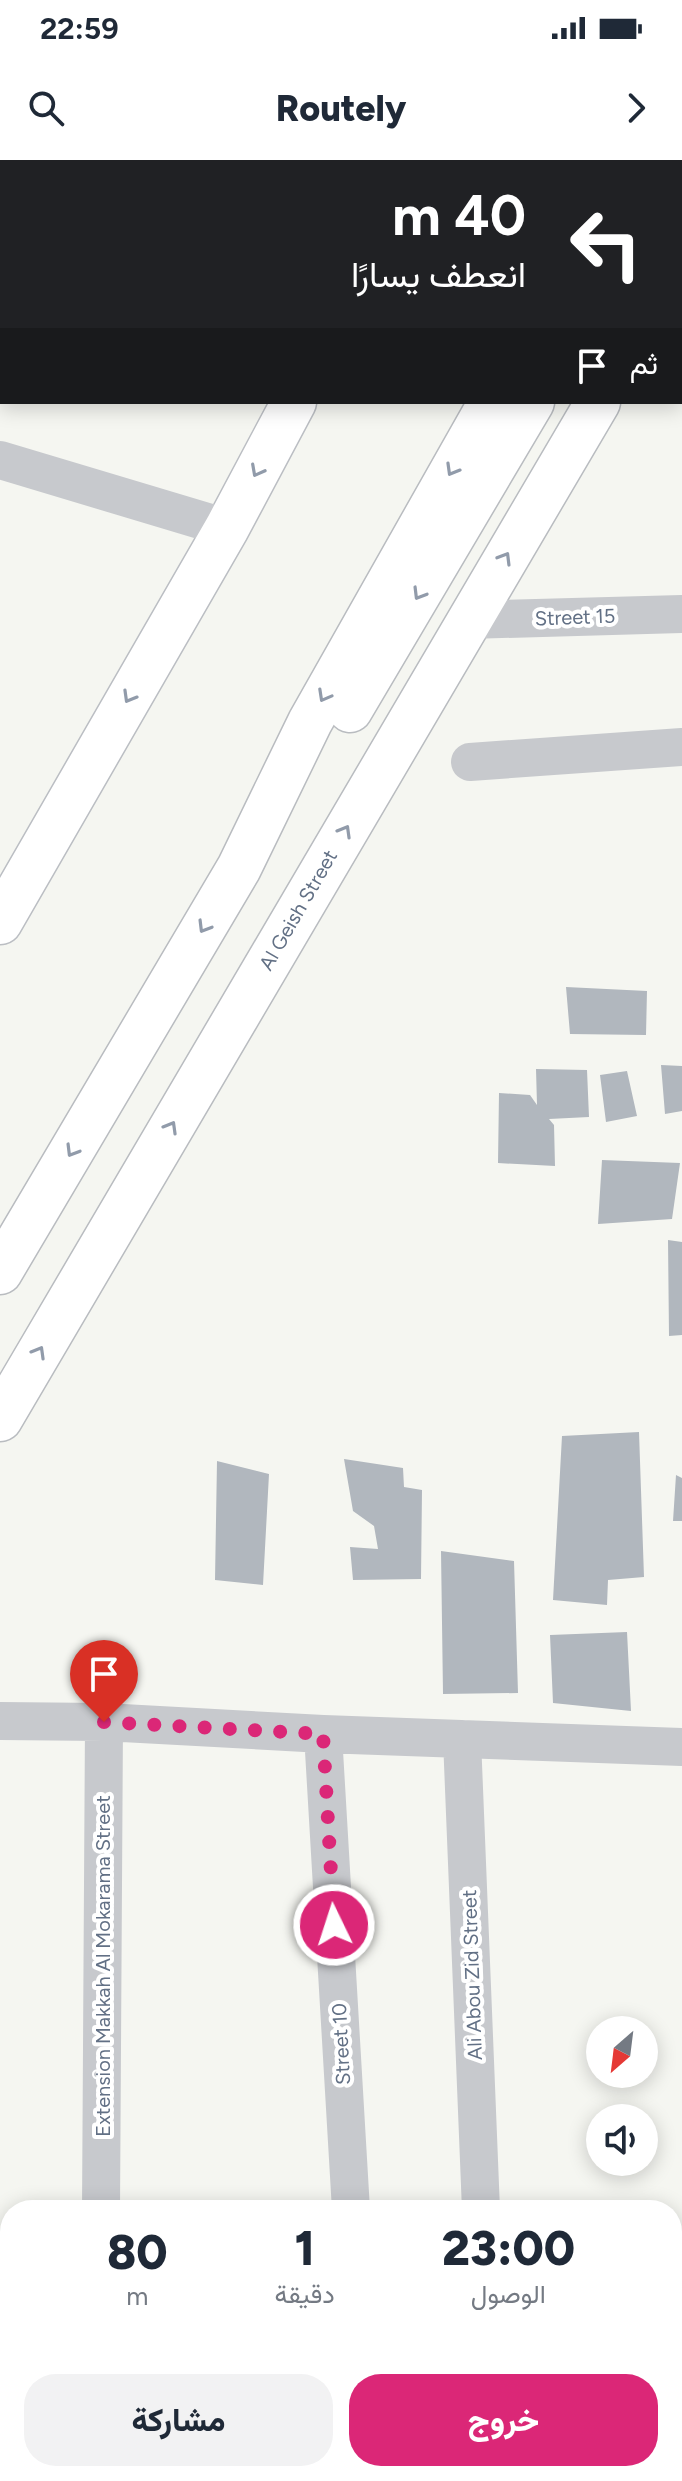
<!DOCTYPE html>
<html lang="ar">
<head>
<meta charset="utf-8">
<style>
	:root { --surface:#fff; --page:#f2f2f3; --text:#1f2937; --muted:#747a83; --accent:#db2777 }
	body { margin:0; font-family:Figtree,Vazirmatn,sans-serif; background:var(--page); color:var(--text); direction:rtl; height:100vh; display:flex; flex-direction:column; font-size:30px; white-space:nowrap }
	* { box-sizing:border-box; margin:0 }
	p { font-size:26px; color:var(--muted) }
	.icon { flex:none; width:44px; height:44px; fill:none; stroke:currentColor; stroke-width:2; stroke-linecap:round; stroke-linejoin:round }
	.map { position:relative; flex:1; overflow:hidden; direction:ltr }
	.sheet { position:absolute; left:0px; top:2040px; width:682px; height:282px; display:flex; flex-direction:column; background:var(--surface); border-radius:32px 32px 0 0; box-shadow:0 4px 20px #0003; direction:rtl }
	.sheet>* { flex:none }
	.banner { position:absolute; left:0px; top:0px; width:682px; height:244px; box-shadow:0 4px 20px #0003; direction:rtl; background:#202124; color:#fff; overflow:hidden }
	.needle { width:52px; rotate:208deg }
	.tools { position:absolute; left:586px; top:1856px; display:grid; gap:16px }
	.tools a { display:grid; place-items:center; width:72px; height:72px; border-radius:50%; background:var(--surface); box-shadow:0 4px 20px #0003; font-size:40px }
	.pin { position:absolute; display:grid; place-items:center; width:68px; height:68px; color:#fff; margin:-82px -34px; border-radius:50% 50% 50% 0; rotate:-45deg; box-shadow:0 0 8px #0007 }
	.pin .icon { rotate:45deg }
	.me { position:absolute; width:88px; margin:-44px; rotate:356deg; stroke-linejoin:round; filter:drop-shadow(0 0 6px #0008) }
	.turn { display:flex; align-items:center; gap:28px; height:168px; padding:0 24px; font-size:36px }
	.turn .icon { width:104px; height:104px; stroke-width:2.5 }
	.turn b { display:block; font-size:56px; line-height:68px }
	.then { display:flex; align-items:center; height:76px; padding:0 24px; background:#0003; gap:16px; font-size:30px }
	.eta { display:flex; justify-content:space-evenly; align-items:center; height:136px; text-align:center }
	.eta b { font-size:48px; font-weight:800; line-height:56px }
	.button { display:flex; gap:16px; margin-top:auto; padding:16px 24px }
	.button a { flex:1; height:92px; border-radius:32px; background:var(--accent); color:#fff; font-size:32px; font-weight:800; line-height:92px; text-align:center }
	.button a+a { background:var(--page); color:var(--text) }
	.status { display:flex; justify-content:space-between; align-items:center; height:56px; padding:0 40px; background:var(--surface); direction:ltr }
	.status svg { height:22px; fill:currentColor }
	header { display:flex; justify-content:space-between; align-items:center; height:104px; padding:0 24px; background:var(--surface); font-size:36px; font-weight:800 }
	.map>svg:first-child { display:block }
	.building { fill:#b1b7be }
	.lines { fill:none; stroke-linecap:round; stroke-linejoin:round }
	.secondary-casing { stroke:#bbbec3; stroke-width:47 }
	.primary-casing { stroke:#b9bcc0; stroke-width:47 }
	.street { stroke:#c7c9cd; stroke-width:38 }
	.secondary { stroke:#fff; stroke-width:44 }
	.primary { stroke:#fff; stroke-width:44 }
	.oneway { stroke:#919baa }
	.route { stroke:#db2777; stroke-width:14; stroke-dasharray:0 25.2 }
	.labels { text-anchor:middle; stroke-width:8; stroke-linejoin:round; paint-order:stroke }
	.street-label { font-size:20px; fill:#627085; stroke:#fff }
</style>
</head>
<body>
<div class="status"><b>22:59</b><svg viewBox="0 0 49 12"><path d="M0 12V9h3v3zM5 12V6h3v6zM10 12V3h3v9zM15 12V0h3v12zM26 1h20v11H26zM47 4h2v5h-2z"/></svg></div>
<header><svg class="icon" aria-label="forward" viewBox="0 0 24 24"><path d="M9 5l7 7-7 7"/></svg>Routely<svg class="icon" aria-label="search" viewBox="0 0 24 24"><circle cx="10" cy="10" r="6"/><path d="M15 15l6 6"/></svg></header>
<div class="map">
<svg width="682" height="2321" viewBox="0 0 682 2321">
	<rect width="100%" height="100%" fill="#f5f6f1"/>
	<!-- building -->
	<path class="building" d="M566,827L647,831L646,875L570,874Z
		M661,905L682,906V951L665,954Z
		M536,909L587,910L589,957L549,959L554,965L555,1006L498,1003L499,933L530,935L537,945Z
		M627,911L637,956L606,962L600,915Z
		M602,1000L680,1003L672,1059L598,1064Z
		M668,1080L682,1082V1175L669,1176Z
		M639,1272L644,1417L608,1420L607,1445L553,1440L562,1276Z
		M344,1299L403,1308L404,1327L422,1330L421,1419L353,1420L350,1387L378,1389L374,1366L353,1351Z
		M217,1301L269,1314L263,1425L215,1420Z
		M676,1315L682,1318V1361H673Z
		M441,1391L514,1401L518,1533L443,1534Z
		M627,1472L631,1551L553,1543L550,1475Z"/>
	<g class="lines">
		<!-- secondary casing -->
		<g class="secondary-casing">
			<path id="secondary" d="M422,2L423,0
				M0,762L227,368L294,242"/>
		</g>
		<!-- primary casing -->
		<g class="primary-casing">
			<path id="primary" d="M629,2L630,0
				M668,2L669,0
				M680,104L682,101
				M350,550L532,242
				M0,1112L239,708L310,562L491,242
				M0,1259L598,242"/>
		</g>
		<!-- street -->
		<path class="street" d="M0,300L227,368
			M468,460L682,454
			M470,602L682,587
			M0,1561L104,1562L323,1574L682,1587
			M323,1574L351,2050
			M462,1579L481,2050
			M101,2050L104,1562
			M102,2312V2321
			M365,2312V2321
			M491,2312L492,2321"/>
		<!-- secondary -->
		<use href="#secondary" class="secondary"/>
		<!-- primary -->
		<use href="#primary" class="primary"/>
	</g>
	<!-- one-way arrows -->
	<defs><path id="oneway-chevron" d="M-2-3.5L2.5 0L-2 3.5" fill="none" stroke-width="1.6" stroke-linecap="round" stroke-linejoin="round" transform="scale(2)"/></defs>
	<g class="oneway">
		<use href="#oneway-chevron" transform="translate(452 310) rotate(120)"/>
		<use href="#oneway-chevron" transform="translate(257 311) rotate(118)"/>
		<use href="#oneway-chevron" transform="translate(505 398) rotate(-59)"/>
		<use href="#oneway-chevron" transform="translate(419 434) rotate(121)"/>
		<use href="#oneway-chevron" transform="translate(324 536) rotate(119)"/>
		<use href="#oneway-chevron" transform="translate(129 537) rotate(120)"/>
		<use href="#oneway-chevron" transform="translate(345 671) rotate(-60)"/>
		<use href="#oneway-chevron" transform="translate(204 767) rotate(121)"/>
		<use href="#oneway-chevron" transform="translate(171 967) rotate(-60)"/>
		<use href="#oneway-chevron" transform="translate(72 991) rotate(121)"/>
		<use href="#oneway-chevron" transform="translate(39 1192) rotate(-60)"/>
	</g>
	<g class="lines">
		<!-- route -->
		<path class="route" d="M104,1562L323,1574L334,1765"/>
	</g>
	<g class="labels">
		<!-- street labels -->
		<g class="street-label">
			<text transform="translate(575 457) rotate(-2)" y="7">Street 15</text>
			<text transform="translate(298 750) rotate(-60)" y="7">Al Geish Street</text>
			<text transform="translate(103 1806) rotate(-90)" y="7">Extension Makkah Al Mokarama Street</text>
			<text transform="translate(472 1815) rotate(-92)" y="7">Ali Abou Zid Street</text>
			<text transform="translate(341 1884) rotate(-93)" y="7">Street 10</text>
		</g>
	</g>
</svg>
<div class="tools">
<a><svg class="needle" viewBox="-14 -14 28 28"><path d="M0-13l5 13h-10z" fill="#e53935"/><path d="M0 13l5-13h-10z" fill="#747a83"/></svg></a>
<a><svg class="icon" aria-label="sound" viewBox="0 0 24 24"><path d="M4 9h4l5-4v14l-5-4H4zM17 9q2 3 0 6"/></svg></a>
</div>
<div class="pin" style="left:104px;top:1562px;background:#d93025"><svg class="icon" aria-label="arrive" viewBox="0 0 24 24"><path d="M6 21V4h12l-3 4 3 4H6"/></svg></div>
<svg class="me" style="left:334px;top:1765px" viewBox="-20 -20 40 40"><circle r="17" fill="#db2777" stroke="#fff" stroke-width="3"/><path d="M0-11L8 9 0 5-8 9z" fill="#fff"/></svg>
<div class="banner">
<div class="turn"><svg class="icon" aria-label="left" viewBox="0 0 24 24"><path d="M17 20v-9H6M10 6l-5 5 5 5"/></svg><div><b>40 m</b>انعطف يسارًا</div></div>
<div class="then">ثم<svg class="icon" aria-label="arrive" viewBox="0 0 24 24"><path d="M6 21V4h12l-3 4 3 4H6"/></svg></div>
</div>
<section class="sheet">
<div class="eta">
<div><b>23:00</b><p>الوصول</p></div>
<div><b>1</b><p>دقيقة</p></div>
<div><b>80</b><p>m</p></div>
</div>
<div class="button"><a>خروج</a><a>مشاركة</a></div>
</section>
</div>
</body>
</html>
